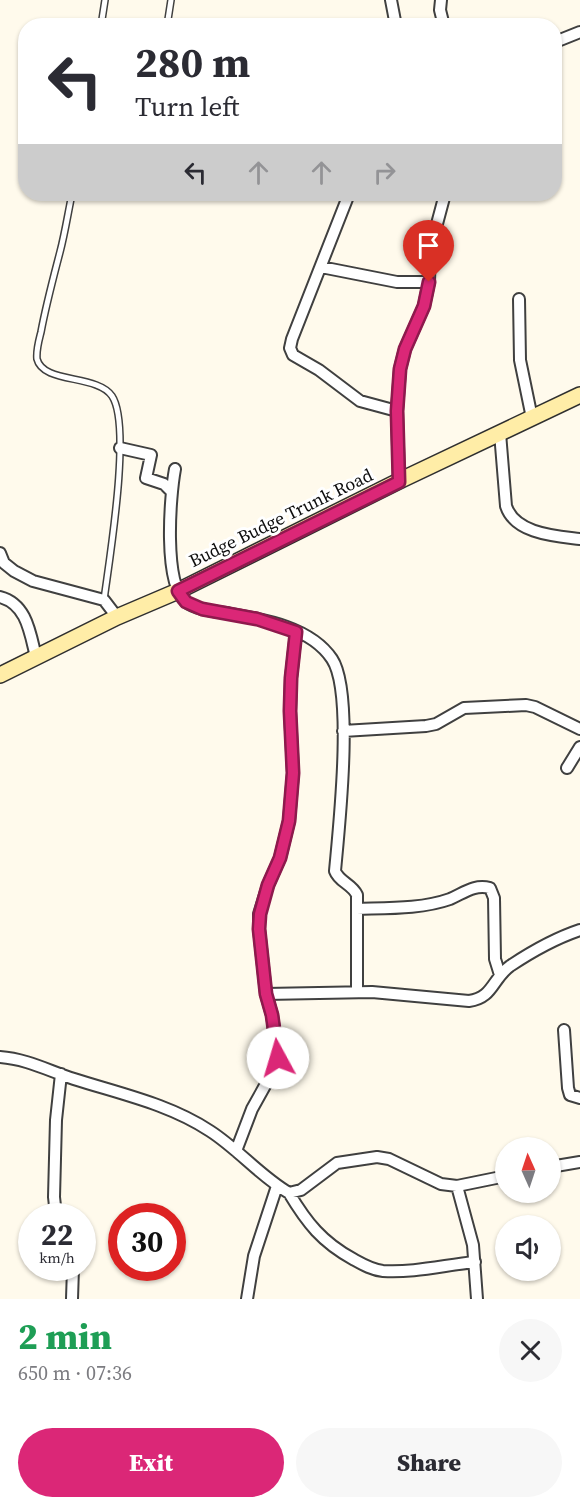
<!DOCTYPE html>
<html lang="en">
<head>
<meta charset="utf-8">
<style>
	:root { --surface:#fff; --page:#f7f7f7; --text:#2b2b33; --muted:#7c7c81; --accent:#db2777 }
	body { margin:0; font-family:"Source Serif 4",serif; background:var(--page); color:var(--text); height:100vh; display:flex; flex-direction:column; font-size:22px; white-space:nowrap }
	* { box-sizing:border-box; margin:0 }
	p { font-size:20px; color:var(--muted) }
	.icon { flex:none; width:33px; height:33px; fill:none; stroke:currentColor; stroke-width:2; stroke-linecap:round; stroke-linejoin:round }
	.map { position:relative; height:1299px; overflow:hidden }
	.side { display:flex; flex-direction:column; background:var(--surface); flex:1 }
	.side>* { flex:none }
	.hud { position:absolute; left:18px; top:18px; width:544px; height:183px; border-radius:24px; box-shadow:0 2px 4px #0004; background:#fff; color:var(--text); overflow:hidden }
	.needle { width:39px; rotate:357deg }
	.buttons { position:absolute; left:495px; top:1137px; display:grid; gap:12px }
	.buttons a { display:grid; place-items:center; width:66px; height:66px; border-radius:50%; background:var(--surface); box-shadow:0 2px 4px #0004; font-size:30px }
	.speed { position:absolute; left:18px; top:1203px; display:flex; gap:12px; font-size:30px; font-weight:700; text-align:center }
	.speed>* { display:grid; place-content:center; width:78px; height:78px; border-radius:50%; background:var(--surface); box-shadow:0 2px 4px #0004; line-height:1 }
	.speed small { font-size:15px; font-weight:400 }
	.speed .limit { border:9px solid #d22; background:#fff; color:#111 }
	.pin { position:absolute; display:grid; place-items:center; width:51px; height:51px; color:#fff; margin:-62px -26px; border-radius:50% 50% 50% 0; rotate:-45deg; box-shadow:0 0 6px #0007 }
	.pin .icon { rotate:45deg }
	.me { position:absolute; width:66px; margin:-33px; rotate:354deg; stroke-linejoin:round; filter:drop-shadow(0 0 4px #0008) }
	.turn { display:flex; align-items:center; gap:21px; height:126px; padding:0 18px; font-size:27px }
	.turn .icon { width:78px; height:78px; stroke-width:2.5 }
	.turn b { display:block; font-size:42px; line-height:51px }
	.lanes { display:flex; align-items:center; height:57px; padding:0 18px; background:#0003; justify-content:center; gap:30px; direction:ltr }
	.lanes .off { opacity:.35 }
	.round { display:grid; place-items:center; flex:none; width:63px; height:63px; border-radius:32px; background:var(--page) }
	.summary { display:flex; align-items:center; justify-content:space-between; height:102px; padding:0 18px }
	h1 { font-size:36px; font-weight:800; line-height:45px; color:#1e9e55 }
	.primary-button { display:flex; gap:12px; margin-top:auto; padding:12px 18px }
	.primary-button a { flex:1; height:69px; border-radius:36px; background:var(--accent); color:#fff; font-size:24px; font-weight:800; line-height:69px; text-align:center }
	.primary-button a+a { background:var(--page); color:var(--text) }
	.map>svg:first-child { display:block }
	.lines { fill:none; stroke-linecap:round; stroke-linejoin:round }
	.lane-casing { stroke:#404040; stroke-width:8 }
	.street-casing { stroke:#404040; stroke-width:14 }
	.secondary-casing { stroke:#2f2f2f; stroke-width:18 }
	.lane { stroke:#fff; stroke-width:5 }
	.street { stroke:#fff; stroke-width:10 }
	.secondary { stroke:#ffeda7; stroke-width:15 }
	.route-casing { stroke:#8e194d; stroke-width:15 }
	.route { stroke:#db2777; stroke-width:10 }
	.labels { text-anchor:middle; stroke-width:6; stroke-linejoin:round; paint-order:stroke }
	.street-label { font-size:18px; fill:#0d0d0d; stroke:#fff }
</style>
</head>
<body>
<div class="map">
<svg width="580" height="1299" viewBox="0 0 580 1299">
	<rect width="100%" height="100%" fill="#fffaec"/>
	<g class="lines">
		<!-- lane casing -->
		<g class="lane-casing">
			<path id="lane" d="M101,26L105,0
				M167,26L171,0
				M72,194C68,213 65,233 60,252C53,279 46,305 41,332C39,340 36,350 37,359C43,384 97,374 112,396C132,426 109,561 104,600"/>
		</g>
		<!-- street casing -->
		<g class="street-casing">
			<path id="street" d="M391,0L396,26
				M441,0L440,10L444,26
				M555,42L580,32
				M349,194L292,339L290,348L293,355L319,370L360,401L397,411
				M321,267L397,282H429
				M519,299L520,360L532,418
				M500,433L506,506C515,534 556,536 580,539
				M120,448L151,455L146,478L164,484L172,492
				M175,469C170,496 163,584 186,602C197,610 213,611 226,613C261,619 310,626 332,659C354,692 339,827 335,871C339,882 352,884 357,895V992
				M399,481L397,411L400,369L405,349L424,306L429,282L430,250L445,194
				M0,553L4,563L14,571L33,581L104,600L117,617
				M0,597C27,604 30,633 36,657
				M343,731L426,726L436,724L464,708L526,705L535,707L580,729
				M567,768L580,747
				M357,909C387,908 422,909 450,899C464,893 474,884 490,888L494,898L495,959L500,975
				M266,994L372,992L469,1001C493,998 492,979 510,966C531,952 556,938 580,930
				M564,1030L568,1088L570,1095L580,1098
				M0,1057C27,1059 49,1071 74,1079C121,1094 169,1104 210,1131C238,1149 260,1176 289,1193L301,1190L337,1163L377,1157L389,1159L441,1184L457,1186L506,1176
				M61,1074L56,1120L54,1197L55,1206L62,1216
				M236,1151L252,1109L272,1073L278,1058L272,1015L266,994L259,929V914L268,885L280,858L289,821L293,773L290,711L291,678L296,632
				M550,1167L580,1162
				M457,1186L473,1245L477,1299
				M289,1193C307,1223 322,1242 353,1259C362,1264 372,1270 383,1271C413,1273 445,1265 475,1262
				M72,1299L73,1268
				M247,1299L254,1256L277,1186"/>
		</g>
		<!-- secondary casing -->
		<g class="secondary-casing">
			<path id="secondary" d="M0,675L117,617L178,591L403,479L580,395"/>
		</g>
		<!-- lane -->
		<use href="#lane" class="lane"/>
		<!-- street -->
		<use href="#street" class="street"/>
		<!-- secondary -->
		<use href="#secondary" class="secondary"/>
	</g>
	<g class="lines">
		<!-- route casing -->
		<g class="route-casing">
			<path id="route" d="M278,1058L272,1015L266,994L259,929L260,914L268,885L280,858L289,821L293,773L290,711L291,678L296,632L257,619L202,609L186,602L178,591L399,482L397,411L400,369L405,349L424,306L429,282"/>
		</g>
		<!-- route -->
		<use href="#route" class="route"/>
	</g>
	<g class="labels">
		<!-- street labels -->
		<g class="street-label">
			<text transform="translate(281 518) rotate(-26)" y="6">Budge Budge Trunk Road</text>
		</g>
	</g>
</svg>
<div class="buttons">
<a><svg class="needle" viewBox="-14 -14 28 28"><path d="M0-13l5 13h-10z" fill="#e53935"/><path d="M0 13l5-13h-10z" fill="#7c7c81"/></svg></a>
<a><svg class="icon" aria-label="sound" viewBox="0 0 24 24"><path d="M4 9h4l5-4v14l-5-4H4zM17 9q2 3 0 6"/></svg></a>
</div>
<div class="speed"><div>22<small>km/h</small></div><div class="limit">30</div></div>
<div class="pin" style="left:429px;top:282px;background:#d93025"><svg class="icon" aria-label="arrive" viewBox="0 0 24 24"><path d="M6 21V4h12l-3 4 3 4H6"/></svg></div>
<svg class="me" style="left:278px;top:1058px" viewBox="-20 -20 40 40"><circle r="19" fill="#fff"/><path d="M0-13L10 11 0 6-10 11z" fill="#db2777"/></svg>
<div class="hud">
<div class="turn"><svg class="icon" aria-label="left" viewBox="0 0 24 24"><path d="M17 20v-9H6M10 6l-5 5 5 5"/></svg><div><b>280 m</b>Turn left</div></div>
<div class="lanes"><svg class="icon" aria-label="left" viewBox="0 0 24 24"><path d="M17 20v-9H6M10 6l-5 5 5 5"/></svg><svg class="icon off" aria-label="ahead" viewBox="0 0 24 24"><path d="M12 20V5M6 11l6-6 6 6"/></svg><svg class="icon off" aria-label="ahead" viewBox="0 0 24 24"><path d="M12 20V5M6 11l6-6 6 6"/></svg><svg class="icon off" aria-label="right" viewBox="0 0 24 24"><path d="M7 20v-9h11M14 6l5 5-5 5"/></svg></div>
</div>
</div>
<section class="side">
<div class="summary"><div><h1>2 min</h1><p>650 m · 07:36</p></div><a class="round"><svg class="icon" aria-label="close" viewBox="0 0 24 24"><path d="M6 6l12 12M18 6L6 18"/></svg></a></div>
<div class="primary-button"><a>Exit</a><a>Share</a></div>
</section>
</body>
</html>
